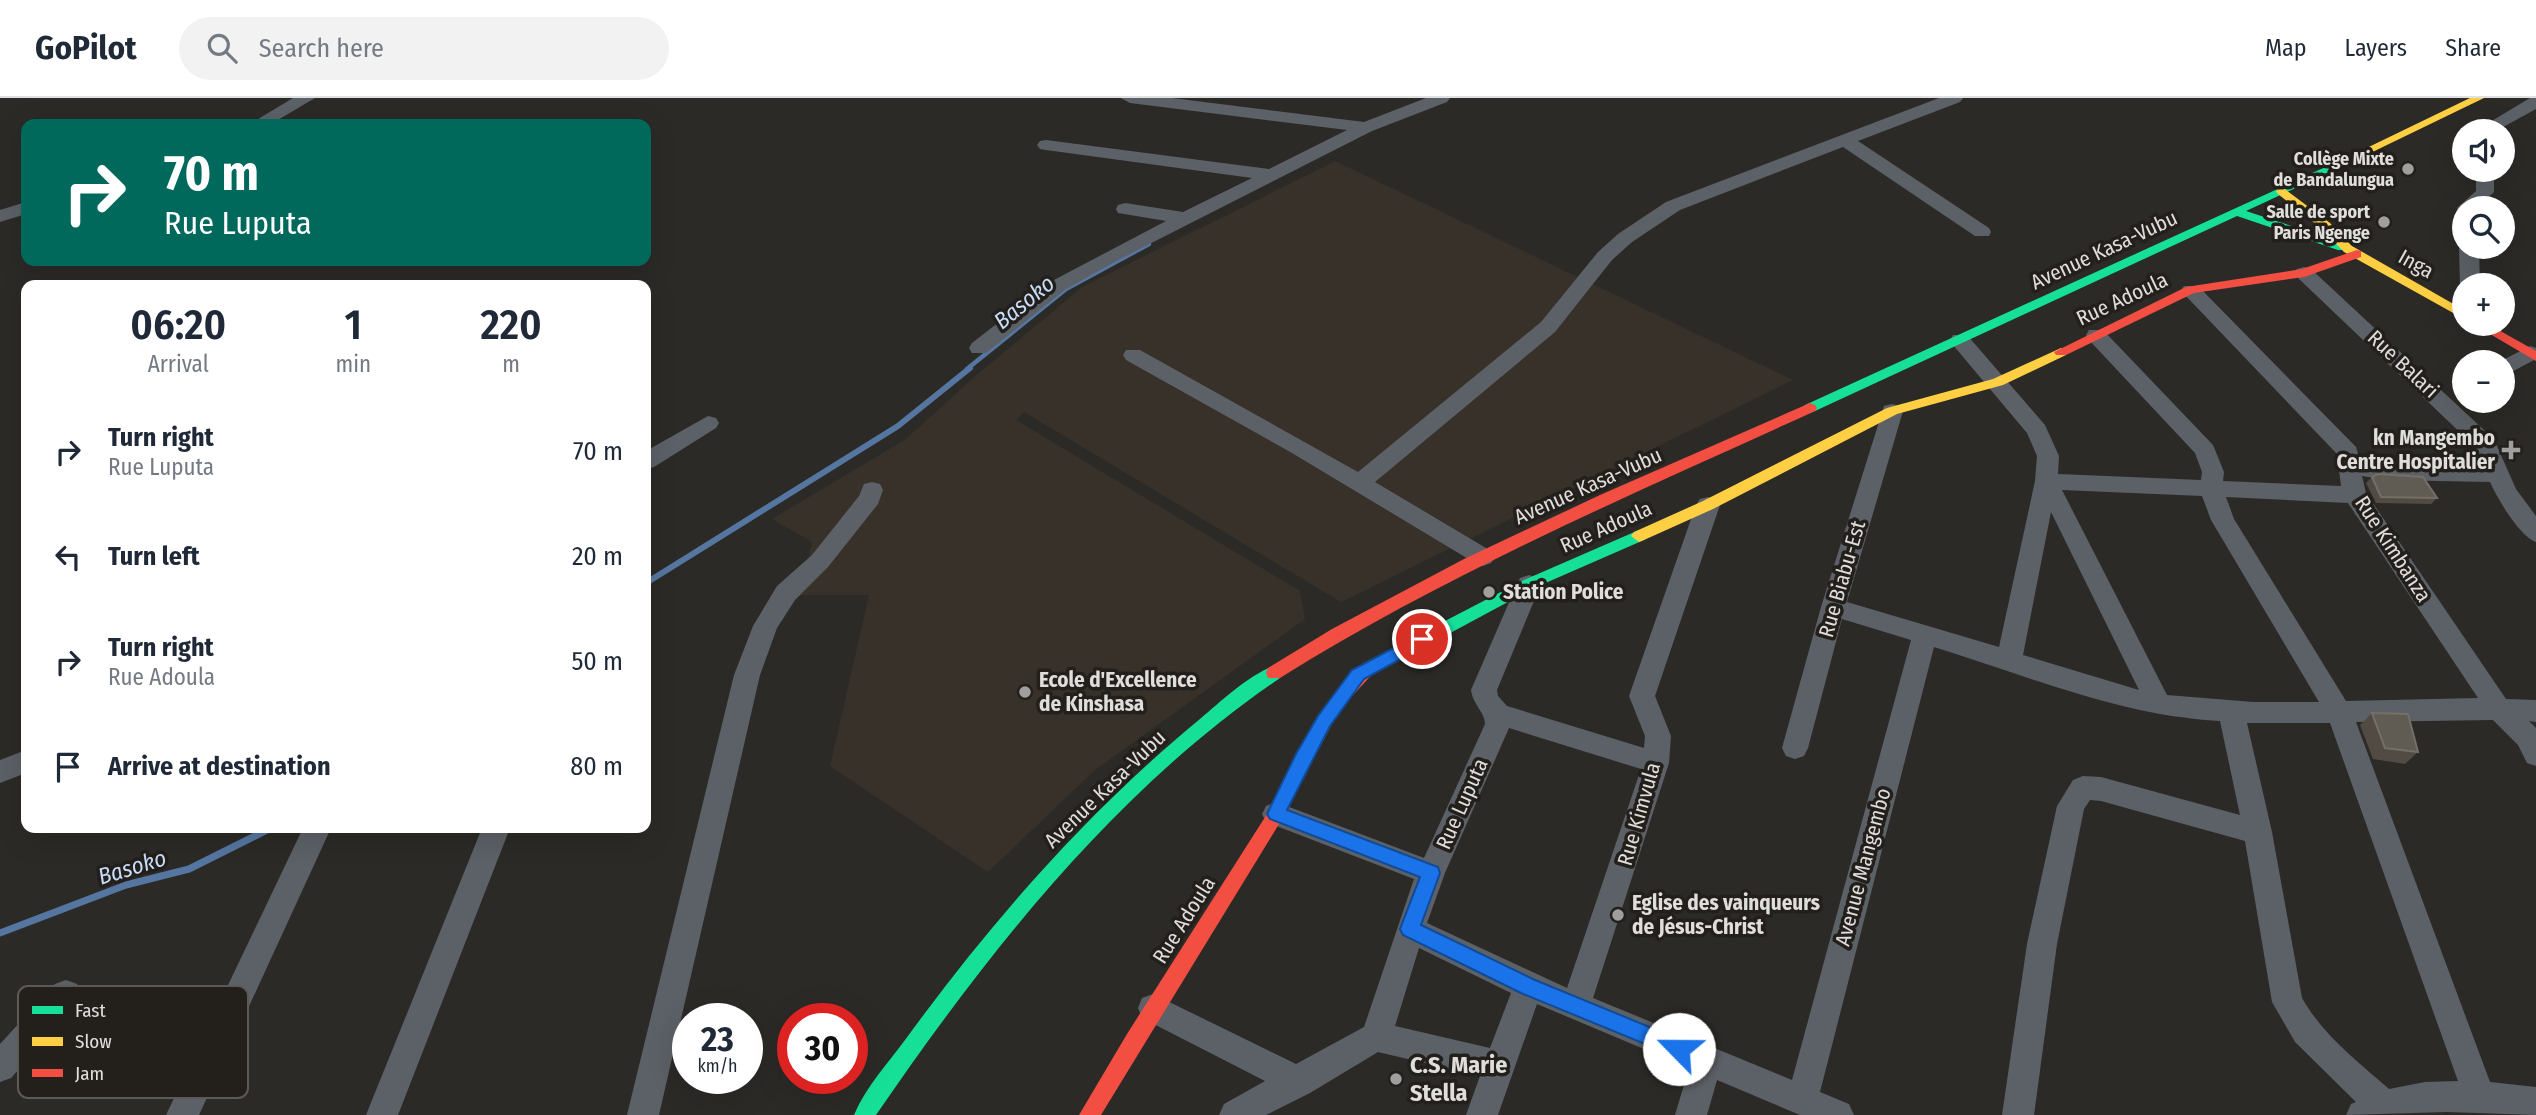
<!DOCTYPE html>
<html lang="en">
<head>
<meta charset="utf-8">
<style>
	:root { --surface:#fff; --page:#f2f2f3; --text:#1f2937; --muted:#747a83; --line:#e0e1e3 }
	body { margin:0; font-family:"Fira Sans Condensed",sans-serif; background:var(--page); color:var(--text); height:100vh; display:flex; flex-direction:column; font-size:26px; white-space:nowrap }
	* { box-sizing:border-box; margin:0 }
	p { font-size:23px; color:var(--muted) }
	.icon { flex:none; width:38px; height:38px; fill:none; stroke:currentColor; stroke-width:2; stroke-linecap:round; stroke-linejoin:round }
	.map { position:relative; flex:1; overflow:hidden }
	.details { position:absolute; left:21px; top:182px; width:630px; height:553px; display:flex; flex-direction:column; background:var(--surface); border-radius:14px; box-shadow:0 7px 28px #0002 }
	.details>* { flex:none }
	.top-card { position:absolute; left:21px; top:21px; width:630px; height:147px; border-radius:14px; box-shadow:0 7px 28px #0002; background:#00695c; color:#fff; overflow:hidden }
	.tools { position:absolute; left:2452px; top:21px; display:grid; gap:14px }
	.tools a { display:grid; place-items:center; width:63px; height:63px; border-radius:50%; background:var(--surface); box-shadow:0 7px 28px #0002; font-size:35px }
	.speed { position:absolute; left:672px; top:905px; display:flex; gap:14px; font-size:35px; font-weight:700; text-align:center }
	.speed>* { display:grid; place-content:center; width:91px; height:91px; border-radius:50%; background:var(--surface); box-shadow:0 7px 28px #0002; line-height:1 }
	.speed small { font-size:18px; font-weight:400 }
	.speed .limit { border:10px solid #d22; background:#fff; color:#111 }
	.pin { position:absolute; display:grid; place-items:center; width:60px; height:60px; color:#fff; margin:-30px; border:4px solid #fff; border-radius:50%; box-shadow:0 2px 7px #0007 }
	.me { position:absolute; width:77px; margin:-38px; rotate:293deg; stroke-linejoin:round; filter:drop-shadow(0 0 5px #0008) }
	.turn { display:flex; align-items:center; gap:24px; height:147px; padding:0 28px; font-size:32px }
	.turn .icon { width:91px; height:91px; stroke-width:2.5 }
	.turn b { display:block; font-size:49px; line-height:60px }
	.eta { display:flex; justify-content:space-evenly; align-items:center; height:119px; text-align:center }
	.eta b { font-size:42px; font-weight:600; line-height:49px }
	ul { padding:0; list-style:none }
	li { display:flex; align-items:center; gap:21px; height:105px; padding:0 28px }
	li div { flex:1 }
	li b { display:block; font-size:26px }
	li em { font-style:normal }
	header { display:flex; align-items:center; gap:42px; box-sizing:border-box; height:98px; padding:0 35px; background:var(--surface); border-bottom:2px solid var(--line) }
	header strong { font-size:33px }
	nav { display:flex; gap:38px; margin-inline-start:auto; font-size:24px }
	.search { width:490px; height:63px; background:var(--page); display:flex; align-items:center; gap:18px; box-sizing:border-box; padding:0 24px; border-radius:38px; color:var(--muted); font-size:26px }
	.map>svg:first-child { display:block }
	.built { fill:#373129 }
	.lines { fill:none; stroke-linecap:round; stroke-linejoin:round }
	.stream-far2 { stroke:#5576a1; stroke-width:4.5 }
	.stream-far1 { stroke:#5576a1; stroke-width:6 }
	.stream { stroke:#5576a1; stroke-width:7 }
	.street { fill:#5c6167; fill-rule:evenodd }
	.fast { fill:#16e098; fill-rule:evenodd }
	.slow { fill:#ffcf43; fill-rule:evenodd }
	.jam { fill:#f24e42; fill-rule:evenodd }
	.wall { fill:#514b43 }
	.building { fill:#605b53; stroke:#746f68; stroke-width:2 }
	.route { fill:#1a73e8; stroke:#114b97; stroke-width:2 }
	.poi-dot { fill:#a19f9d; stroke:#23201c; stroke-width:2.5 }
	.labels { text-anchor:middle; stroke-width:7; stroke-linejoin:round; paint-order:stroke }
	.far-poi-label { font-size:18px; font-weight:bold; fill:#e0dedc; stroke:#23201c; text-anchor:end }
	.street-label { font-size:21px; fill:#e0dedc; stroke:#23201c }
	.poi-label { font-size:21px; font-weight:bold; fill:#e0dedc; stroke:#23201c; text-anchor:start }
	.water-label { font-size:23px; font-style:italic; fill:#c7ddf9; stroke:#23201c }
	.near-poi-label { font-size:24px; font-weight:bold; fill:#e0dedc; stroke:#23201c; text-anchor:start }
	.key { fill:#23201c; stroke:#5c5956; stroke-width:2 }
	.key-label { font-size:19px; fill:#e0dedc }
</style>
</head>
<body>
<header>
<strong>GoPilot</strong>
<div class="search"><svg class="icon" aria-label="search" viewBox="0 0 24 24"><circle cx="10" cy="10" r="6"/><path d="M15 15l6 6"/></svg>Search here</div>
<nav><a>Map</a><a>Layers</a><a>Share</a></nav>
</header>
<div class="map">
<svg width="2536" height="1017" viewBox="0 0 2536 1017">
	<rect width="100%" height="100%" fill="#2c2a27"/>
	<!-- built -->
	<path class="built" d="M1335,63L1793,282L1341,504L1024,314L1016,322L1300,493L1305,521L1095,672L988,774L830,668L869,497H800L812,444L772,421L906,341L972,281L1082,189Z"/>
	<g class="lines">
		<!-- stream-far2 -->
		<path class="stream-far2" d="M967,271L1066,191L1149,146"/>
		<!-- stream-far1 -->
		<path class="stream-far1" d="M646,485L898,328L970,270"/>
		<!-- stream -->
		<path class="stream" d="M0,835L126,787L189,771L271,730"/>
		<!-- street -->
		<path class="street" d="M293,0H315L271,26H250Z
			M1121,0H1172L1364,24L1426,0H1450L1447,4L1372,33L1120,161L1066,191L986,255H972L969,250L972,245L1052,183L1166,123L1118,115L1116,111L1118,107L1125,105L1183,114L1252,80L1046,52L1040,51L1037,47L1040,43L1046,42L1269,71L1347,32L1130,5Z
			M1939,0H1963L1960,4L1858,43L1989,130L1991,134L1989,138H1975L1843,49L1680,112L1632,144L1612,162L1555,234L1375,384L1491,453L1495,459L1491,465L1483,468L1475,465L1292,355L1126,262L1123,257L1126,252H1140L1358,374L1541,224L1598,154L1618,136L1666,104Z
			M2530,0H2536V11L2496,33H2475Z
			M2476,72H2494V94L2476,110H2464V115L2459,114L2457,110L2476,93Z
			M26,104V116L0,124V112Z
			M2464,144V149H2479L2480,187H2464V192L2460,187L2459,149Z
			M2304,169L2311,171L2484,332L2496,346L2516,391L2536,418V444C2520,439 2497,400 2490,384L2387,382L2362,378L2366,395L2506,601L2536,602V624L2529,623L2536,630V668L2527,665L2518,647L2493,622L2356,624L2490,984L2536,989V1017L2447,1014L2346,1017L2351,1006L2356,1004L2295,944L2272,904L2245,743L2101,703L2090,702L2084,711L2057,846L2034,1017H2002L2027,846L2057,708L2073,682L2083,678L2101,679L2240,717L2220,623C2121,618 2028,578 1934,549L1820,994L1849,1006L1854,1017H1800L1717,982L1707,1017H1675L1689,970L1537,906L1498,1017H1466L1480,978L1378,954L1310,995L1266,1017H1219L1224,1006L1265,983L1142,920L1138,910L1142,900L1153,896L1296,966L1364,929L1414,781L1266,724L1262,716L1266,708L1276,704L1424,760L1485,626C1485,614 1473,607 1471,592L1517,486L1520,480L1529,477L1538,480L1541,486L1497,592L1498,598L1507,608L1644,650L1645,638L1629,598L1696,407L1700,401L1708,399L1716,401L1720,407L1655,598L1671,638L1669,665L1593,900L1792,982L1911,542L1842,521L1808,650L1804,658L1795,661L1786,658L1782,650L1821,509L1884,308L1892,306L1900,308L1903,313L1847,504L1999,549L2035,383L2037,358L2027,335L1953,247L1950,242L1953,237H1967L2045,327L2059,358L2058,376L2201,382L2202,374L2195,355L2089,242L2086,237L2089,232H2103L2213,347L2224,374L2223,383L2341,388L2337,356L2184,196L2181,192L2184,188H2198L2356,349L2360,362L2387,366L2484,368L2478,354L2468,342L2297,179L2294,175L2297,171ZM2062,392L2202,398L2211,422L2319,604H2253L2167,597ZM2226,399L2348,405L2478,600L2346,603L2234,421ZM2051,414L2139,592L2023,557ZM2247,625H2330L2458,983L2425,984L2389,991C2357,963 2323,937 2302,900L2272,734ZM1509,630L1641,671L1567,890L1427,825L1445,775ZM1419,850L1511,895L1490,950L1395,928Z
			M2530,248L2536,250V261L2502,279V264H2499Z
			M708,318L716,320L719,325L716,330L654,369L646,371V353Z
			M872,384L880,386L883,392L878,406L828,469L795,502L777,530L760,577L659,1017H627L734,577L753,528L777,488L812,457L859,398L864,386Z
			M26,652V675L0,685V662Z
			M303,730H331L199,1017H166Z
			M482,730H510L398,1017H366Z
			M66,882L77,886L81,896L77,906L11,980L0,984V946L55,886Z"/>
		<!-- fast -->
		<path class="fast" d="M2354,56L2360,59L2358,61L2246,113L2346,146V152H2338L2237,118L1815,313L1810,315L1803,310L1805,307Z
			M1639,432L1644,434L1647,438L1644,442L1534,490L1376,575H1364L1362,570L1364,565L1524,482Z
			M1274,568L1280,570L1282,575L1280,580C1115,692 988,854 876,1017H854C865,990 888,965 905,942C991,824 1087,714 1200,621C1220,604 1250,576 1274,568Z"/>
		<!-- slow -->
		<path class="slow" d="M2470,0H2484L2358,61L2348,59Z
			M2282,89L2330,125L2352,148L2464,212V221L2344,154L2322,131L2278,96L2276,93Z
			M2061,250L2066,251V257L2003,287L1897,316L1713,411L1644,442L1639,444L1631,438L1634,434L1703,403L1887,310L1993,281Z"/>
		<!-- jam -->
		<path class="jam" d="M2357,152L2361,153V159L2304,179L2194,195L2066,257H2056L2054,254L2186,189L2302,171Z
			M2473,226H2488L2536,253V263Z
			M1810,305L1815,307L1817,310L1815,313C1633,396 1450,474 1280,580H1268L1266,575L1268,570L1332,531L1464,461L1600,397Z
			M1370,564L1376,565L1378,570L1344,607L1332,626L1279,726L1101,1017H1079L1127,936L1267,716L1320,616L1347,581Z"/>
	</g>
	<!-- wall -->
	<path class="wall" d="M2372,379L2437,400L2431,406L2376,405L2366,385Z
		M2372,615L2418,654L2405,666L2373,661L2360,627Z"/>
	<!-- building -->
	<path class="building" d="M2378,376L2423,379L2437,400L2381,399L2372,379Z
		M2372,615L2408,616L2418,654L2385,650Z"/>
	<!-- route -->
	<path class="route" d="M1422,535L1430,541L1428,546L1364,581L1330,628L1287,712L1438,769L1440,775L1421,827L1535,882L1686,944L1689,951L1686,958L1679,960L1521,895L1403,837L1400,831L1420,779L1270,721L1267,716L1296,656L1318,618L1352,572Z"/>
	<!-- markers -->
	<g class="poi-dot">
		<circle cx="2408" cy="71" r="7"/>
		<circle cx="2384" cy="124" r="7"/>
		<path d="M2507.5 341.5h7v7h7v7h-7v7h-7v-7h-7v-7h7z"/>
		<circle cx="1489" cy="494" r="7"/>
		<circle cx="1025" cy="594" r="7"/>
		<circle cx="1618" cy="817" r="7"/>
		<circle cx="1396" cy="981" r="7"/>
	</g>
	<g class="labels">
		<!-- far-poi labels -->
		<g class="far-poi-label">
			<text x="2394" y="67">Collège Mixte<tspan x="2394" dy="21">de Bandalungua</tspan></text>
			<text x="2370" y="120">Salle de sport<tspan x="2370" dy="21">Paris Ngenge</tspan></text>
		</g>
		<!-- street labels -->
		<g class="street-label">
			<text transform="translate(2104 152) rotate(-25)" y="7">Avenue Kasa-Vubu</text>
			<text transform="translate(2416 166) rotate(29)" y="7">Inga</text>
			<text transform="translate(2122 201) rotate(-25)" y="7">Rue Adoula</text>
			<text transform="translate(2403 266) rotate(43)" y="7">Rue Balari</text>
			<text transform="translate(1588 388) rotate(-24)" y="7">Avenue Kasa-Vubu</text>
			<text transform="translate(1606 429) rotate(-24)" y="7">Rue Adoula</text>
			<text transform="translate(2393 451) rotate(57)" y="7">Rue Kimbanza</text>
			<text transform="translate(1842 481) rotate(-74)" y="7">Rue Biabu-Est</text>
			<text transform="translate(1105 691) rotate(-44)" y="7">Avenue Kasa-Vubu</text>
			<text transform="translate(1462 706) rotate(-66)" y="7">Rue Luputa</text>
			<text transform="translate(1639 716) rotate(-74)" y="7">Rue Kimvula</text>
			<text transform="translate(1863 769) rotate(-75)" y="7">Avenue Mangembo</text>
			<text transform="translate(1184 822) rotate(-58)" y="7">Rue Adoula</text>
		</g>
		<!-- poi labels -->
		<g class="poi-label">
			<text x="2495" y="347" text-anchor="end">kn Mangembo<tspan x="2495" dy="24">Centre Hospitalier</tspan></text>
			<text x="1503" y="501">Station Police</text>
			<text x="1039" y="589">Ecole d'Excellence<tspan x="1039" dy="24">de Kinshasa</tspan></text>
			<text x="1632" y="812">Eglise des vainqueurs<tspan x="1632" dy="24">de Jésus-Christ</tspan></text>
		</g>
		<!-- water labels -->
		<g class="water-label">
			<text transform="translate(1024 204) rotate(-39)" y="8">Basoko</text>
			<text transform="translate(132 769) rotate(-17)" y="8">Basoko</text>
		</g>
		<!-- near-poi labels -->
		<g class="near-poi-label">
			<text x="1410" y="975">C.S. Marie<tspan x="1410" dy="28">Stella</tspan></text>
		</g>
	</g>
	<!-- legend -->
	<rect x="18" y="888" width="230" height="112" rx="10" class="key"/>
	<rect x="32" y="908" width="31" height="8" fill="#16e098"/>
	<rect x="32" y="939" width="31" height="9" fill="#ffcf43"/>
	<rect x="32" y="971" width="31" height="8" fill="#f24e42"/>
	<g class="key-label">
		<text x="75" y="919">Fast</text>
		<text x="75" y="950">Slow</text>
		<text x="75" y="982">Jam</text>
	</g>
</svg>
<div class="tools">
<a><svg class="icon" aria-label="sound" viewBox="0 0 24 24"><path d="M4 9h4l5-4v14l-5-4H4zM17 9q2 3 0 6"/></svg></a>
<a><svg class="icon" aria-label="search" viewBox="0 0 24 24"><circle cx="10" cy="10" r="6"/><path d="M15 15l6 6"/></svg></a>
<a>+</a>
<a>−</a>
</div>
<div class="speed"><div>23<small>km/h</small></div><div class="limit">30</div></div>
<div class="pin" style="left:1422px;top:541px;background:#d93025"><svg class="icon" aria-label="arrive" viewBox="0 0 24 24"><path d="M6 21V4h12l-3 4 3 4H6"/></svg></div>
<svg class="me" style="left:1679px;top:951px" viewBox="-20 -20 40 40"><circle r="19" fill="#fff"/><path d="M0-13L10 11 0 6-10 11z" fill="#1a73e8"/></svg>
<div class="top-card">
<div class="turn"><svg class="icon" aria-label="right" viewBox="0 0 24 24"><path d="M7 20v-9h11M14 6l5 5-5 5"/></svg><div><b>70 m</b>Rue Luputa</div></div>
</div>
<section class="details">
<div class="eta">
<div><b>06:20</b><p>Arrival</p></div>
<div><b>1</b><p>min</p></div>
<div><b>220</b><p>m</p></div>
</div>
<ul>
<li><svg class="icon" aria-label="right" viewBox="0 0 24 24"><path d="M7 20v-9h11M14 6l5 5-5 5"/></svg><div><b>Turn right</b><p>Rue Luputa</p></div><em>70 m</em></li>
<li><svg class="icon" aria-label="left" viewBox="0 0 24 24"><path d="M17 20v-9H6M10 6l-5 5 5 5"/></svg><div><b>Turn left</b></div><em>20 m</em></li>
<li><svg class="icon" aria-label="right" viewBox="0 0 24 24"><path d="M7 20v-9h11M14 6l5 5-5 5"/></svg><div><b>Turn right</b><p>Rue Adoula</p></div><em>50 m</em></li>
<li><svg class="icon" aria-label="arrive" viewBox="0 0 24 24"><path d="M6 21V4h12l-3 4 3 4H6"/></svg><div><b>Arrive at destination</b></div><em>80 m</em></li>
</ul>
</section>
</div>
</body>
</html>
